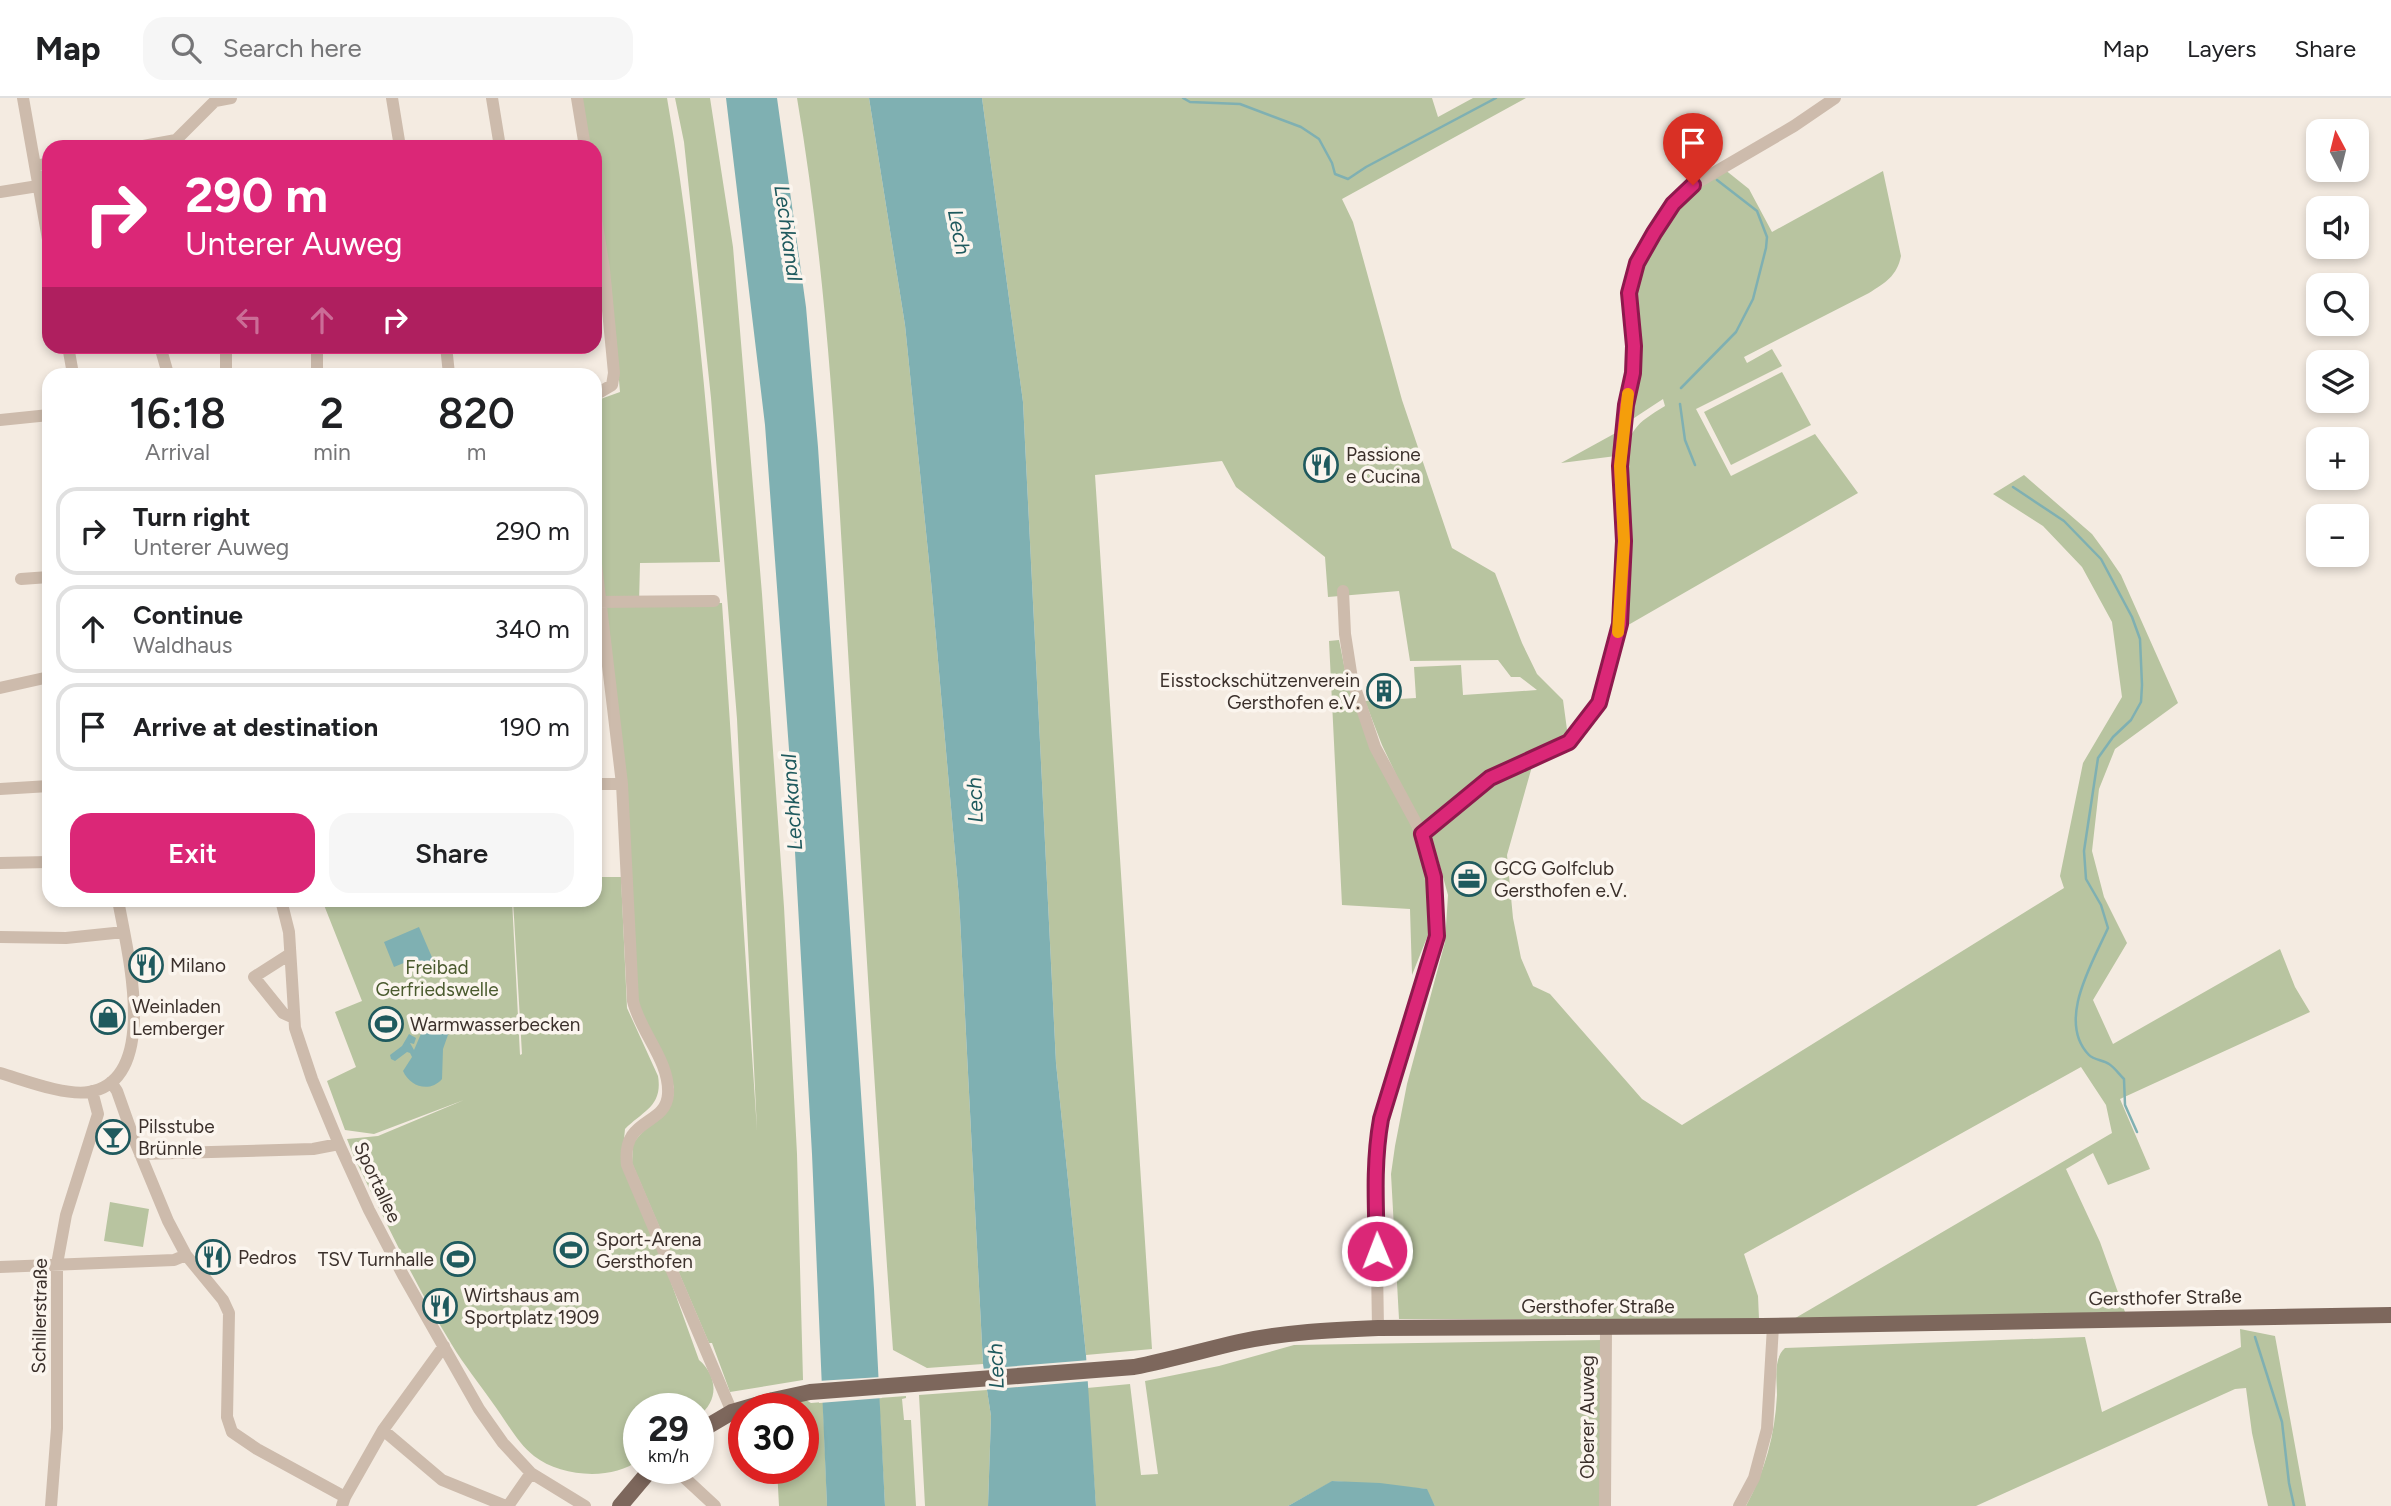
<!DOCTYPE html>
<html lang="en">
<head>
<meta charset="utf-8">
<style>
	:root { --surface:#fff; --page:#f6f6f6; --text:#202124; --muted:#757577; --line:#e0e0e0; --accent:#db2777 }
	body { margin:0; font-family:Figtree,sans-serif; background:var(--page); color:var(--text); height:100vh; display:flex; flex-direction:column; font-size:26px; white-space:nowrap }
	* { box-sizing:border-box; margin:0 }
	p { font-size:23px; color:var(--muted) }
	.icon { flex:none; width:38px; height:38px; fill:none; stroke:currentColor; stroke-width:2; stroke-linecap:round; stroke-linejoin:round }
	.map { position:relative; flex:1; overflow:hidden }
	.drawer { position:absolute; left:42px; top:270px; width:560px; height:539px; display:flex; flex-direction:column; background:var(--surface); border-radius:21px; box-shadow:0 4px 10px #0003 }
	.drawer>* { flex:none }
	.top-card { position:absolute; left:42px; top:42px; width:560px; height:214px; border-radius:21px; box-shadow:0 4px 10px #0003; background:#db2777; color:#fff; overflow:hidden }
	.needle { width:46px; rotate:353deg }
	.tools { position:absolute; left:2306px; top:21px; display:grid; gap:14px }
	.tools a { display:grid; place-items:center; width:63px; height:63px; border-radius:14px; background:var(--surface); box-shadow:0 4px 10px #0003; font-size:35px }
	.speed { position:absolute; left:623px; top:1295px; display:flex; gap:14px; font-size:35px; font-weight:700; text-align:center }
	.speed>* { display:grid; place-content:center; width:91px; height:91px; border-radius:50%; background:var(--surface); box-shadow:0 4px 10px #0003; line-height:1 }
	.speed small { font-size:18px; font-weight:400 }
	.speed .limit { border:10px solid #d22; background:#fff; color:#111 }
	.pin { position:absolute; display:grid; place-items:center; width:60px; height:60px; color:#fff; margin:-72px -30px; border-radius:50% 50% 50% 0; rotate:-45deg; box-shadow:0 0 7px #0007 }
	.pin .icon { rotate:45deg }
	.me { position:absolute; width:77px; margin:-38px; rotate:359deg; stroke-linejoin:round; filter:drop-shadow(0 0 5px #0008) }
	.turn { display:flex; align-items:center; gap:24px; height:147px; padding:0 28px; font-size:32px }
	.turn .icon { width:91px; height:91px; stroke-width:2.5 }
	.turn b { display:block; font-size:49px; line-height:60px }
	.lanes { display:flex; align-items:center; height:66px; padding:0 28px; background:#0003; justify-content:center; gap:35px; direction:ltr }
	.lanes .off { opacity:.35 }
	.eta { display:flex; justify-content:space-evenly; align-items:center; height:119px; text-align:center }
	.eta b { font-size:42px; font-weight:600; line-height:49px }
	.action { display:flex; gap:14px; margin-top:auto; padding:14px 28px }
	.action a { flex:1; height:80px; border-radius:21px; background:var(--accent); color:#fff; font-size:28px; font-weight:600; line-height:80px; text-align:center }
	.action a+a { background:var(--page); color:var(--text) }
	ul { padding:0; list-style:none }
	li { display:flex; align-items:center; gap:21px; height:88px; margin:0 14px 10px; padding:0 14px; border:4px solid var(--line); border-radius:21px }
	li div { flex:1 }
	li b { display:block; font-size:26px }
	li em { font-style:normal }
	header { display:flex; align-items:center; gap:42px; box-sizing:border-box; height:98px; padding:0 35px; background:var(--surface); border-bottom:2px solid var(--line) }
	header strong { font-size:33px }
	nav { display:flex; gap:38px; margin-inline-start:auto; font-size:24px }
	.search { width:490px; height:63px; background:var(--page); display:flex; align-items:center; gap:18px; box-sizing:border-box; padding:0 24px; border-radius:21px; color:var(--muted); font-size:26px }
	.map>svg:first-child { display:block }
	.green { fill:#b8c4a0 }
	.water { fill:#7fb0b2 }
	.pier { fill:#f4ebe1 }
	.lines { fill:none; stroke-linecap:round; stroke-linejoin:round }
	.stream { stroke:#7fb0b2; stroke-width:2.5 }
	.minor { stroke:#cdbbac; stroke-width:12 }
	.major { stroke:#7d675c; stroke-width:16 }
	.route-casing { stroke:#8e194d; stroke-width:18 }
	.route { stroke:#db2777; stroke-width:12 }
	.slow { stroke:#f59e0b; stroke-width:12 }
	.labels { text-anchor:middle; stroke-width:7; stroke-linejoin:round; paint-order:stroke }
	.poi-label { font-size:19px; fill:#3b302b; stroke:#fbf5ee; text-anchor:start }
	.park-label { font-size:19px; fill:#4a5a2e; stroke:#fbf5ee }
	.street-label { font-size:19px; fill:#3b302b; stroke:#fbf5ee }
	.water-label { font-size:21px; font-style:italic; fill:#1f5a5e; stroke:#fbf5ee }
</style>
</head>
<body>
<header>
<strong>Map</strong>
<div class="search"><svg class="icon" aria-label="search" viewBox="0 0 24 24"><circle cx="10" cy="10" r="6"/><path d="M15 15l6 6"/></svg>Search here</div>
<nav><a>Map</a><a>Layers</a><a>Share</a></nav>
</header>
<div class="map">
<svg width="2391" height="1408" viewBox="0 0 2391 1408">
	<rect width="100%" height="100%" fill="#f4ebe1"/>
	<!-- green -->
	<path class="green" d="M582,0H667C694,153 706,309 720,464L640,465L639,506L722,505L757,1032L737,621L711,300L684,44L675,0H710L733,149L762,496L784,809L797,1056L803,1282L730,1294L712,1245H709L632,1065L633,1045L673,999L674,989L639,912L635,894L629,720L595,414V303L620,294L611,191L595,80V49H590Z
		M797,0H869L905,227L931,483L959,800L983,1266L927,1270L893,1252C876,1019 862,786 848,553C837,368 828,182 797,0Z
		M982,0H1432L1438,19L1473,0H1526L1342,101L1353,124L1402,302L1452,450L1495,475L1522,545L1537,576L1563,602L1568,639L1488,677L1420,727L1382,647L1365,603L1416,600L1414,569L1461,567L1463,597L1537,592L1520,579H1511L1498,562L1410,563L1399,493L1328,499L1325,459L1236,389L1222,363L1095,377L1152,1251L1086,1257L1056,965L1023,304Z
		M1724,71L1749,91L1772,134L1883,73L1901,158C1897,178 1885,185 1869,195L1744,259L1747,265L1772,251L1782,268L1696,311L1731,378L1815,336L1858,395L1623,530V367C1629,332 1635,326 1665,308L1663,301L1628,324L1632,193L1640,165L1677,106Z
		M1782,274L1811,327L1731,367L1704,314Z
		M1621,332L1616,358L1561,365Z
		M2024,377L2092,436L2106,455L2121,477L2178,605L2115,651L2099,691L2092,753L2104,799L2127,845L2093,902L2113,946L2280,851L2295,889L2310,914L2120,1001L2150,1071L2108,1087L2093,1055L2066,1071L2100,1144L2125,1214L1792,1222L2112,1035L2106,1007L2081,969L1744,1156L1758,1198L1759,1221H1399L1391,1076L1395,1048L1407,986L1445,844L1448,797L1438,761L1430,741L1459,712L1493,686L1533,665L1507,757L1513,820L1521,860L1533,888L1550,896L1642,1001L1682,1027L2064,790L2060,778L2083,665L2122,599L2112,524L2082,469L2043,428L1993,396Z
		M1339,542L1347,582L1412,729L1428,776V837L1412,877L1410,811L1342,807L1329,543Z
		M595,779H621L627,910L658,978C663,1008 643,1013 625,1031L623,1051L699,1262C718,1278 719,1304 698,1318V1311H639V1362C612,1383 561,1379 534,1358C517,1345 505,1321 492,1304C479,1285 464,1267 452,1247C415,1187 385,1122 354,1059L347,1041L378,1038L464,1002L374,1036L345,1032L327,983L356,969L335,914L362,903L322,802H512L520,957L522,956L513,802H595Z
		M110,1104L149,1111L143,1149L104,1143Z
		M2240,1231L2275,1238L2306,1408H2268L2252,1335L2246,1290L2235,1291L1976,1408H1746C1765,1373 1775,1337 1777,1297C1777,1283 1773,1260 1785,1250L2085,1239L2102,1314L2241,1249Z
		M1603,1242L1604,1408H1435L1426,1391L1333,1383L1288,1408H1096L1087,1290L1130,1286L1141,1377L1158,1376L1145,1283L1219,1268L1294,1247Z
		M987,1292L991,1318L988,1408H925L919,1297Z
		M906,1298V1300L902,1301L904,1322H911L916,1408H885L879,1300Z
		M806,1302L811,1305L823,1304L827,1408H779L777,1370H803V1311H782L781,1308Z"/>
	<!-- water -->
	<path class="water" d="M726,0H777L806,209L818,349L874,1191L885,1408H827L812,1056L790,665L765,327Z
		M869,0H982L1023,304L1056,965L1086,1257L1096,1408H988L991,1318L983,1266L959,800L931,483L905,227Z
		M419,829L437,871L418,879L411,862L394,869L384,844Z
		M426,924L449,934L443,951L442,981C430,995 410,989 403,973L412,959L410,955L407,954L395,963L391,961L390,957L402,948L409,936L416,940L414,946L410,945L414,952Z
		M1332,1383L1380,1385L1427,1391L1435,1408H1288Z"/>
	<!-- pier -->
	<path class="pier" d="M1090,1262V1283L983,1292L980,1271Z
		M881,1279L882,1300L819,1305L818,1283Z"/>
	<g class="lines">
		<!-- stream -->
		<path class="stream" d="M1183,0L1190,4L1240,6L1301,29L1319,41L1332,65L1335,76L1348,81L1366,69L1496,0
			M1681,290L1736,234L1753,201L1766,150L1767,139L1757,113L1717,82
			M1680,306L1685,342L1695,367
			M2013,389L2064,423L2101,461L2132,519L2140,541L2142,587L2141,604L2131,622L2113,639L2098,660L2084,753L2086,781L2101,807L2108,830C2093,864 2056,923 2089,957C2094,962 2103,962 2109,966C2114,969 2119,976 2124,981L2125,1007L2137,1034
			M445,896L446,900
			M2255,1239L2282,1324L2289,1385L2294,1408"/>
		<!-- minor -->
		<path class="minor" d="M23,0L49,147
			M392,0L400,49
			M492,0L500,49
			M577,0L585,49
			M138,49L176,42L215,3L231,0
			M35,68L49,65
			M0,94L38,88
			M595,114L604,171L614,275L612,287L595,297
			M68,248L73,276
			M160,248L168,276
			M226,248V276
			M317,248V276
			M446,248L449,276
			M0,322L49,317
			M595,458L622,686L633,903C640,934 670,963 668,996C666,1029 621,1018 627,1067L732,1314
			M21,481L49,479
			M1343,493L1345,536L1352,581L1375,649L1422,736L1434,779L1437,838L1381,1021C1376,1050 1372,1079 1376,1108L1378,1230
			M595,504L714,503
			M0,590L49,579
			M595,686H622
			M0,691L49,688
			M1422,736L1490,680L1569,644L1599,605L1620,526L1624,443L1620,367L1626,307L1633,275L1632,223L1629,195L1637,165L1673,106L1693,87L1794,28L1835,0
			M0,765L49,764
			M281,802L289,834L295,930L312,981L339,1046L369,1112L403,1177L479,1311L503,1345L531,1375L585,1408
			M0,839L66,840L124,834
			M290,856L254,879L283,915L294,920
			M0,975C24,982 65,998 89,994C162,982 126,848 118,802
			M111,984L117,993L134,1041L168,1123L186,1157L223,1202L229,1215L227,1319L232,1334L257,1351L345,1399L342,1408
			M140,1056L313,1051L339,1046
			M0,1169L174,1162L186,1157
			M383,1332L442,1382L506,1408
			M674,1370L715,1408
			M345,1399L383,1332L444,1248
			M51,1408L57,1330V1166L66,1117L98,1016L92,993
			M508,1408L531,1375
			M1605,1408L1606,1230
			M1739,1408L1754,1380L1767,1331L1773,1228"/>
		<!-- major -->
		<path class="major" d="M698,1334L732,1314L773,1302L810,1294L1134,1269C1170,1262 1204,1252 1239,1244C1285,1234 1331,1232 1378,1230L1762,1228L2391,1217
			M620,1408L652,1370"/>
	</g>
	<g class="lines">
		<!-- route casing -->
		<g class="route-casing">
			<path id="route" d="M1377,1153C1376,1108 1373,1066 1381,1021L1437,838L1434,779L1422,736L1490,680L1569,644L1599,605L1620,526L1624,443L1620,368L1626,307L1633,275L1634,248L1629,195L1637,165L1654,135L1673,106L1693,87"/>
		</g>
		<!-- route -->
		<use href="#route" class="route"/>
		<!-- slow -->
		<path class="slow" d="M1618,534L1624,443L1620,368L1628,296"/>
	</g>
	<!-- icons -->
	<defs>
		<g id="restaurant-ring" transform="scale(1.75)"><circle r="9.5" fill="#fbf5ee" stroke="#1f5a5e" stroke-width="1.5"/><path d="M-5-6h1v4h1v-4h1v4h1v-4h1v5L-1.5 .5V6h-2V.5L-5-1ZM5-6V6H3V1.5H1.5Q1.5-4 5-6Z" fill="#1f5a5e"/></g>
		<g id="building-ring" transform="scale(1.75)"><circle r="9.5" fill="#fbf5ee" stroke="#1f5a5e" stroke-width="1.5"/><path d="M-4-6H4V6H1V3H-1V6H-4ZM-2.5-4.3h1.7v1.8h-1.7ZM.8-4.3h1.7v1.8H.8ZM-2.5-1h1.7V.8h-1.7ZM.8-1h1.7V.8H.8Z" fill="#1f5a5e"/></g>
		<g id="office-ring" transform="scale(1.75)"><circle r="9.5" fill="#fbf5ee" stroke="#1f5a5e" stroke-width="1.5"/><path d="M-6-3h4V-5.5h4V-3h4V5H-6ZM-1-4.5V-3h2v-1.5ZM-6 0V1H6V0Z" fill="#1f5a5e"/></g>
		<g id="shop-ring" transform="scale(1.75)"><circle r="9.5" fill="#fbf5ee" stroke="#1f5a5e" stroke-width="1.5"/><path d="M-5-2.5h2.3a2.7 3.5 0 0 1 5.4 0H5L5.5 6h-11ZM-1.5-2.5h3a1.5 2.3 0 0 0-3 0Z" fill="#1f5a5e"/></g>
		<g id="stadium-ring" transform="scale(1.75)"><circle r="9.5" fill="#fbf5ee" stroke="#1f5a5e" stroke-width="1.5"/><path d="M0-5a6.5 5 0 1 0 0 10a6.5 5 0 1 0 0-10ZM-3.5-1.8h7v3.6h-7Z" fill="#1f5a5e"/></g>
		<g id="bar-ring" transform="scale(1.75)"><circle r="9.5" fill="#fbf5ee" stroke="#1f5a5e" stroke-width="1.5"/><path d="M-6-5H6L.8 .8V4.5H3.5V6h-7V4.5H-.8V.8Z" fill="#1f5a5e"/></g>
	</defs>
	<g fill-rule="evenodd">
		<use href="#restaurant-ring" x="1321" y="367"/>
		<use href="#building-ring" x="1384" y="593"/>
		<use href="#office-ring" x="1469" y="781"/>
		<use href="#restaurant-ring" x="146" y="867"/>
		<use href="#shop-ring" x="108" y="919"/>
		<use href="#stadium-ring" x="386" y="926"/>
		<use href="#bar-ring" x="113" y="1039"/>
		<use href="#stadium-ring" x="571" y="1152"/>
		<use href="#restaurant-ring" x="213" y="1159"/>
		<use href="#stadium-ring" x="458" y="1161"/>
		<use href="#restaurant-ring" x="440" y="1208"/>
	</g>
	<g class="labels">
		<!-- poi labels -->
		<g class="poi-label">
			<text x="1346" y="363">Passione<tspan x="1346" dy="22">e Cucina</tspan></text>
			<text x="1360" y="589" text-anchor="end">Eisstockschützenverein<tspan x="1360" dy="22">Gersthofen e.V.</tspan></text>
			<text x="1494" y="777">GCG Golfclub<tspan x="1494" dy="22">Gersthofen e.V.</tspan></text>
			<text x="170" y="874">Milano</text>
			<text x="132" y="915">Weinladen<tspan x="132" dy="22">Lemberger</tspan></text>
			<text x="410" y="933">Warmwasserbecken</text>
			<text x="138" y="1035">Pilsstube<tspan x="138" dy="22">Brünnle</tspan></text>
			<text x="596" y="1148">Sport-Arena<tspan x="596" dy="22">Gersthofen</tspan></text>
			<text x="238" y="1166">Pedros</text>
			<text x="434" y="1168" text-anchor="end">TSV Turnhalle</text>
			<text x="464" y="1204">Wirtshaus am<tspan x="464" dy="22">Sportplatz 1909</tspan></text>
		</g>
		<!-- park labels -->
		<g class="park-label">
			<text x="437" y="876">Freibad<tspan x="437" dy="22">Gerfriedswelle</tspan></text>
		</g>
		<!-- street labels -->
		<g class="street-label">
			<text transform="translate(378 1084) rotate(65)" y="7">Sportallee</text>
			<text transform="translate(2165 1199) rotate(-1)" y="7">Gersthofer Straße</text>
			<text x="1598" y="1215">Gersthofer Straße</text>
			<text transform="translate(39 1218) rotate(-89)" y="7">Schillerstraße</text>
			<text transform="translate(1587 1319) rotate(-90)" y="7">Oberer Auweg</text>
		</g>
		<!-- water labels -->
		<g class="water-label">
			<text transform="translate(959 134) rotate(79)" y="7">Lech</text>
			<text transform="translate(788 135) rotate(82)" y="7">Lechkanal</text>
			<text transform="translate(975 702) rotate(-92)" y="7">Lech</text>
			<text transform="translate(792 704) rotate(-94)" y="7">Lechkanal</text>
			<text transform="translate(996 1268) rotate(-92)" y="7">Lech</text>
		</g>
	</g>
</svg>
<div class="tools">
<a><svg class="needle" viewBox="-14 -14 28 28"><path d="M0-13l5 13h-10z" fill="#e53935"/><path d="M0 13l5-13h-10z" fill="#757577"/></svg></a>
<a><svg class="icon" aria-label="sound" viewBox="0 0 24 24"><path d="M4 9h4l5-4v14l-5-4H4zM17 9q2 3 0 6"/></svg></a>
<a><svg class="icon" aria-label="search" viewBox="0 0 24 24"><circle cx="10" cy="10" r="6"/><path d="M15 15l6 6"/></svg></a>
<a><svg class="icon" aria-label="layers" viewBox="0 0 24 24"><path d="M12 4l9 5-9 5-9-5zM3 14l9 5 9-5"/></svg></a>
<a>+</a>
<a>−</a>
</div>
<div class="speed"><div>29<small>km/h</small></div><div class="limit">30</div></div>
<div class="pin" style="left:1693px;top:87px;background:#d93025"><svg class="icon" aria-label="arrive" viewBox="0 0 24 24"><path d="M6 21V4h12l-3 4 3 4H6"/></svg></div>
<svg class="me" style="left:1377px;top:1153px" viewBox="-20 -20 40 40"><circle r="17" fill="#db2777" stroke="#fff" stroke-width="3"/><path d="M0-11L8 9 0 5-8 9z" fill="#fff"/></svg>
<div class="top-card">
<div class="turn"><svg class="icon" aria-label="right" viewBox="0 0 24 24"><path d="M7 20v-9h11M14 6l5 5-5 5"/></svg><div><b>290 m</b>Unterer Auweg</div></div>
<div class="lanes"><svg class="icon off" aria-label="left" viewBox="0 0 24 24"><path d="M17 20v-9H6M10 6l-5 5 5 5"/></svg><svg class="icon off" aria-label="ahead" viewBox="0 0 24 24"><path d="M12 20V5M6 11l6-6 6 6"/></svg><svg class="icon" aria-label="right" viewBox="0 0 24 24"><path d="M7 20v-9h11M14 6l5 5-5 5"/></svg></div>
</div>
<section class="drawer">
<div class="eta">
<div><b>16:18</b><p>Arrival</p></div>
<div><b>2</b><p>min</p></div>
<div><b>820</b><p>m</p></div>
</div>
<ul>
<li><svg class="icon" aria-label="right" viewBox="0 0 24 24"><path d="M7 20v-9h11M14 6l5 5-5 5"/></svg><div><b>Turn right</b><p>Unterer Auweg</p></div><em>290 m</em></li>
<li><svg class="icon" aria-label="ahead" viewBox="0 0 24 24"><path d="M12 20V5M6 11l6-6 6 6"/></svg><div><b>Continue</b><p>Waldhaus</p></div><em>340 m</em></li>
<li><svg class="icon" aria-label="arrive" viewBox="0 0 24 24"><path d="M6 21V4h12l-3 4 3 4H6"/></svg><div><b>Arrive at destination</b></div><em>190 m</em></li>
</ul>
<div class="action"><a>Exit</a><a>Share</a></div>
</section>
</div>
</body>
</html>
